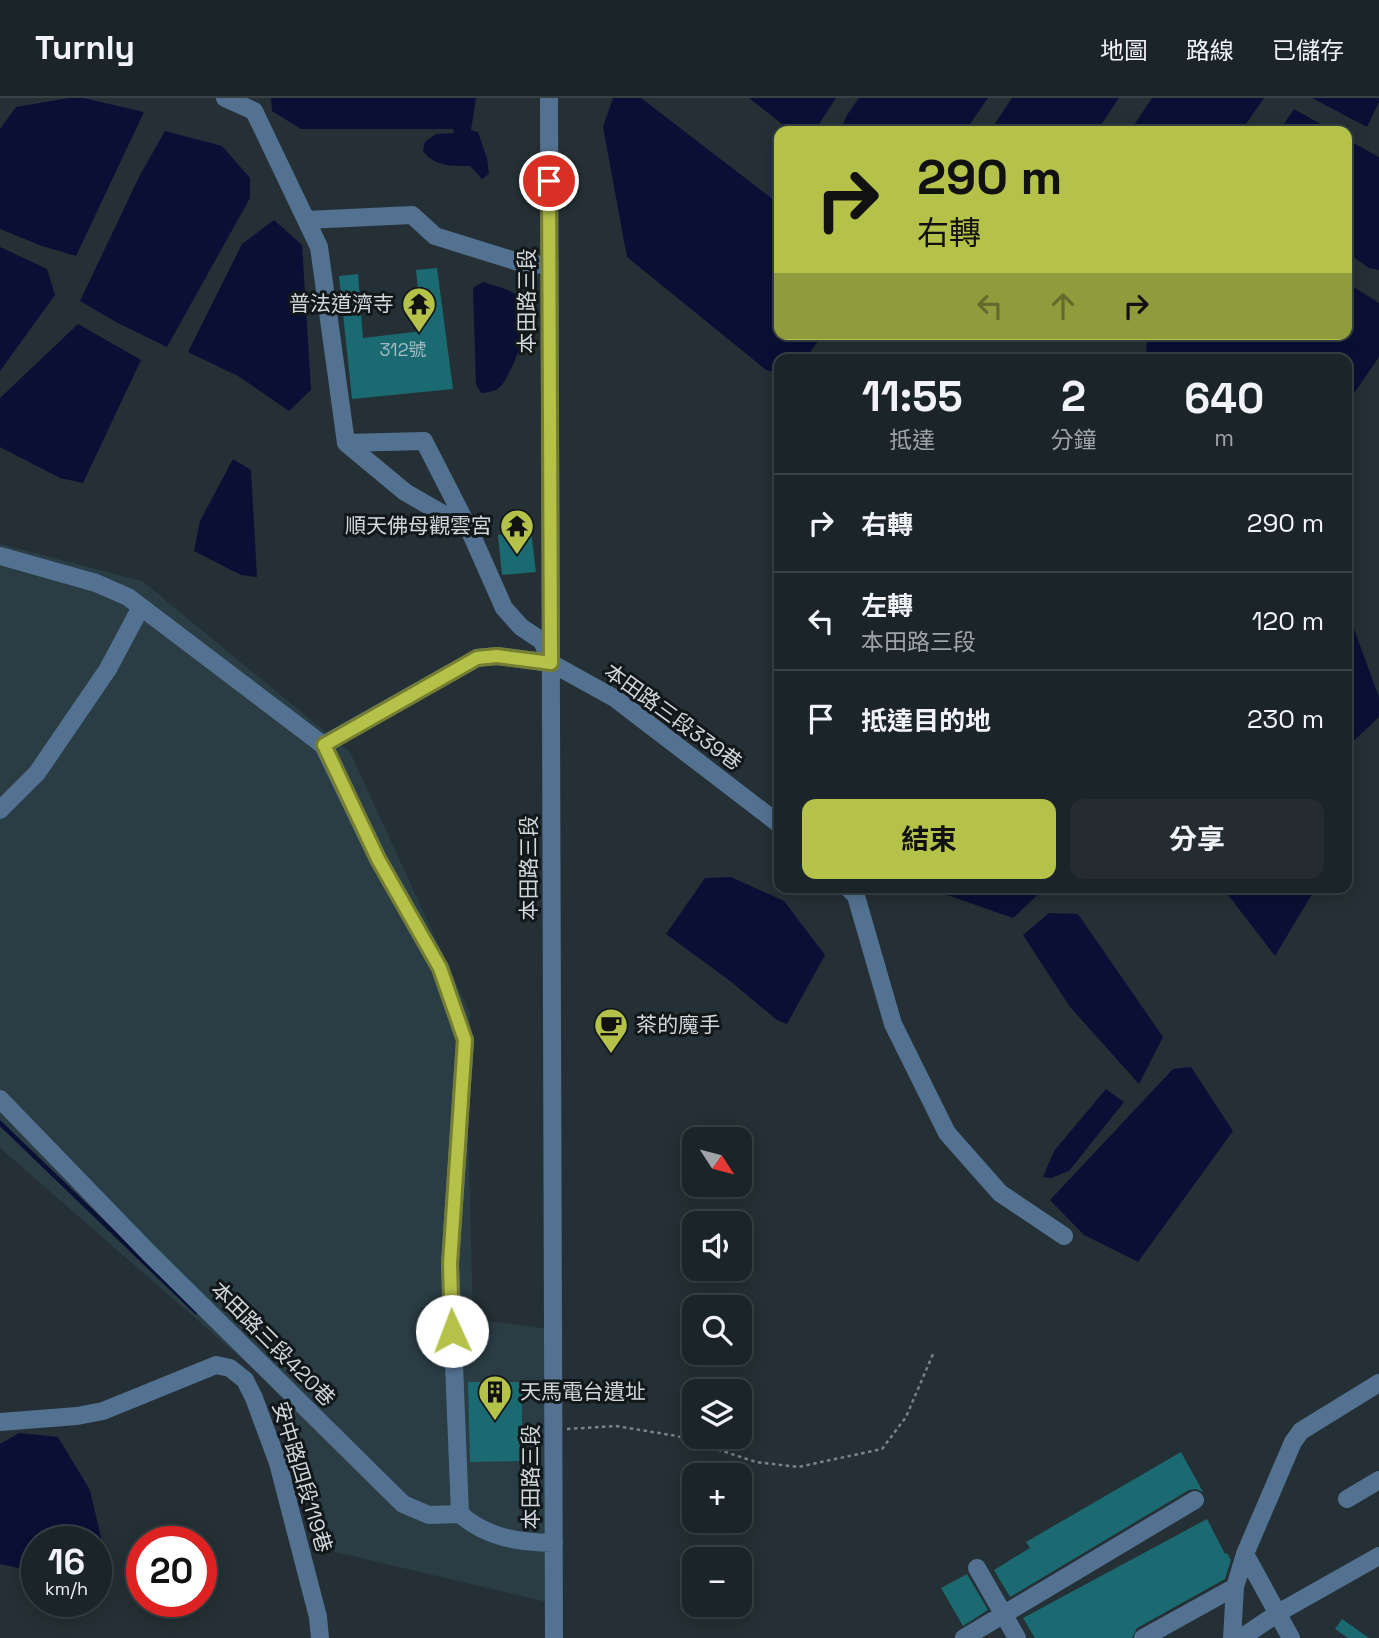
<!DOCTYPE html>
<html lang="zh-TW">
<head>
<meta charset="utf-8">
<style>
	:root { --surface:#1b2428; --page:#242c30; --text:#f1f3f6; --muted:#a0a4a8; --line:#394145; --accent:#b4c24a }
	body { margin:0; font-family:"Space Grotesk","Noto Sans TC",sans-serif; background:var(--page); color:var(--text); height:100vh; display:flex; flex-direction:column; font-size:26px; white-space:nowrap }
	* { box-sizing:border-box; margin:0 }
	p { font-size:23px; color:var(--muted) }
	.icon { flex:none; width:38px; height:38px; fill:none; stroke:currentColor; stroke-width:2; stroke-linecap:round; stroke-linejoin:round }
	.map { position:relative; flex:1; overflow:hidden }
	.sheet { position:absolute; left:774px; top:256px; width:578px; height:539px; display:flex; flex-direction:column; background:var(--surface); border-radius:14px; box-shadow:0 4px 18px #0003,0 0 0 2px var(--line) }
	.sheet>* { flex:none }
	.top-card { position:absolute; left:774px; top:28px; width:578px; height:214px; border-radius:14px; box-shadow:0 4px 18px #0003,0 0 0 2px var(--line); background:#b4c24a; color:#111; overflow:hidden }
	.needle { width:46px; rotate:126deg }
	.tools { position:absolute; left:682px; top:1029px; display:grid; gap:14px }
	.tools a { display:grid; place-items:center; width:70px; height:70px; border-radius:14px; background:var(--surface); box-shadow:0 4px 18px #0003,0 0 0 2px var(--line); font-size:35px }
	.speed { position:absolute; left:21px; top:1428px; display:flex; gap:14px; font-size:35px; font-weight:700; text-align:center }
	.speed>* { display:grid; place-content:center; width:91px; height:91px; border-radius:50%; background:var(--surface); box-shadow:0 4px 18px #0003,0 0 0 2px var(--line); line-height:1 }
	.speed small { font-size:18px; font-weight:400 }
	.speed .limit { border:10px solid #d22; background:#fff; color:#111 }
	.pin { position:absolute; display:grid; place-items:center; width:60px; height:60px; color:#fff; margin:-30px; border:4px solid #fff; border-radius:50%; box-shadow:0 2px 7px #0007 }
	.me { position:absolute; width:77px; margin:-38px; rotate:358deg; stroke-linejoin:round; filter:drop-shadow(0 0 5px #0008) }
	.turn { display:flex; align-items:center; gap:24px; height:147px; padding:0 28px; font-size:32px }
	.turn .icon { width:91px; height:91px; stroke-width:2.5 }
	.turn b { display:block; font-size:49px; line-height:60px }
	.lanes { display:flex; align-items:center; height:66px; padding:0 28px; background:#0003; justify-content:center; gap:35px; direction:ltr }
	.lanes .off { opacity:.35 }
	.eta { display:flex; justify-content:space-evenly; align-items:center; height:119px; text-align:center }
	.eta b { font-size:42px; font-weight:700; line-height:49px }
	.cta { display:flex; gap:14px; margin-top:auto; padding:14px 28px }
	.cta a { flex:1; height:80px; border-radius:14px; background:var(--accent); color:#111; font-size:28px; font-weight:700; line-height:80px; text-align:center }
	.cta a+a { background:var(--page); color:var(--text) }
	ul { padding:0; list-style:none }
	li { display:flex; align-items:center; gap:21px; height:98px; padding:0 28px; border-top:2px solid var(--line) }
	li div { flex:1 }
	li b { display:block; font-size:26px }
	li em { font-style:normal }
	header { display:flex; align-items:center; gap:42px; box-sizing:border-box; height:98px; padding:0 35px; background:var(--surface); border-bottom:2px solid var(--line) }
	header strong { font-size:33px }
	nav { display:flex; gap:38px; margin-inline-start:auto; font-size:24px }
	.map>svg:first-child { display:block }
	.built { fill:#2a3c44 }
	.water { fill:#0a1035 }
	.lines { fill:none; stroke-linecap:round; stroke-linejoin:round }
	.stream { stroke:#0a1035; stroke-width:4.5 }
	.building { fill:#1b6a71 }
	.path { stroke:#7a8488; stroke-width:2.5; stroke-dasharray:3.5 3.5; stroke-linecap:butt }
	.minor { stroke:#537291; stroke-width:18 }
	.route-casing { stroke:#757e30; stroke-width:18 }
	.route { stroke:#b4c24a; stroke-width:12 }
	.labels { text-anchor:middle; stroke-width:6; stroke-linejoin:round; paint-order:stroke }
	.number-label { font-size:18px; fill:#a4bcc1 }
	.street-label { font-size:21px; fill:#d1d8dc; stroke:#121719 }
	.poi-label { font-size:21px; fill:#d1d8dc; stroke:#121719; text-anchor:end }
</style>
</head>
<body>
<header>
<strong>Turnly</strong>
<nav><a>地圖</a><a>路線</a><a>已儲存</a></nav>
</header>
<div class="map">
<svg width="1379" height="1540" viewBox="0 0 1379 1540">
	<rect width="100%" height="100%" fill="#243035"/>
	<!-- built -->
	<path class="built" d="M0,446L142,483L350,654L470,915L468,1023L473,1221L551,1231V1505L335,1454L280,1294L0,1050Z"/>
	<!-- water -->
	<path class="water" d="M69,0H83L144,14L76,158L42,148L0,131V31L16,9Z
		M271,0H476L471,32L478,34L487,60L489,76L482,81L470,68C452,68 435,69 423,53L425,44L436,36L454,35L453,31H301L272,13Z
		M613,0H641L779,106V236H823L805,261H779V275L766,272L627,159L603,29Z
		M749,0H836L815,32L791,33Z
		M859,0H988L965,33H840L847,17Z
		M1012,0H1119L1097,33H990Z
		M1152,0H1264L1241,33H1130Z
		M1312,0H1379V4L1367,29Z
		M1294,11L1333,33H1279Z
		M165,33L222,48L250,80V100L167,249L118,225L80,203L140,77Z
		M1346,41L1379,59V172L1369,170L1346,154Z
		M274,122L302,147L311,292L289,313L238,278L188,254L242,146Z
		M0,149L47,171L55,197L0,273Z
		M483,184C497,189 518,192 526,206C535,220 511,276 501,288C496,293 487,295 481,295L476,286L473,190Z
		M1346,184L1379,205V259L1346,307V261H1160L1146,253L1148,236H1346Z
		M78,226L141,262L83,385L60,380L0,349V300Z
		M233,361L251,372L257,479L241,477L194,453L200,423Z
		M1346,524L1354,531L1379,599V619L1346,650Z
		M731,779L784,803L825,857L787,926L777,922L730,883L666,836L705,780Z
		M1046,789L1013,820L927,790V789Z
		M1222,789H1308L1312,796L1275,858Z
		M1049,815L1078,816L1163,939L1139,986L1070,909L1023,837Z
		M1191,969L1233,1033L1138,1164L1084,1137L1050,1102L1173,971Z
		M1106,991L1124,1004L1069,1073L1051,1080L1043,1079L1054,1053Z
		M19,1335L58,1339L90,1392L103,1448L96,1451V1444H37V1474L0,1466V1346Z"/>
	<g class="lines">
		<!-- stream -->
		<path class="stream" d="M0,1025L196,1214"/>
	</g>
	<!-- building -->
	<path class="building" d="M437,170L453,291L352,301L339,178L358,176L363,240L422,233L416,172Z
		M531,433L536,474L502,477L498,437Z
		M468,1284H522V1363L470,1364Z
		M1181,1354L1203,1394L1196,1391L1189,1392L1010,1499L994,1472L1030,1450L1026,1444Z
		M1207,1421L1225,1456L1227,1455L1231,1462L1225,1481L1137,1530L1132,1540H1035L1023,1520Z
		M967,1476L988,1512L963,1528L941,1490Z
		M1342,1521L1369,1540H1348L1335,1531Z"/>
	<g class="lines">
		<!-- path -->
		<path class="path" d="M567,1331L616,1328L677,1338L756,1364L798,1369L882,1351L906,1319L933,1256"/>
		<!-- minor -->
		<path class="minor" d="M225,0L254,13L319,149L346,345L424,343L469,431
			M549,0L554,1540
			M306,122L412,117L435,138L528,167L550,166
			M346,345L405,394L469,431L504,510L521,529L542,543L551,565L616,601L779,726
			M0,458L96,485L128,499L323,647
			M0,712L37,675L108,571L141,509
			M847,789L856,798L893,926L947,1035L1000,1095L1064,1138
			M0,1001L149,1155L403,1406L429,1417L460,1416C487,1440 518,1444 554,1445
			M0,1324L77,1318L103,1313L216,1267L230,1270L245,1282L254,1300L278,1365L318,1519L320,1540
			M1347,1401L1379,1382
			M460,1416L450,1166L465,942L440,870L378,761L323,647L477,560L497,558L551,565
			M1245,1456L1291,1540
			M977,1470L1017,1540
			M964,1540L1195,1402
			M1143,1540L1235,1489
			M1232,1540L1235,1489L1245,1456L1293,1344L1301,1333L1379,1285
			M1241,1540L1278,1515L1379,1458"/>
	</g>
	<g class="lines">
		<!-- route casing -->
		<g class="route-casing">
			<path id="route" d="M452,1233L450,1166L465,942L440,870L378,761L324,647L477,560L497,558L551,565L549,83"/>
		</g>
		<!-- route -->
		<use href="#route" class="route"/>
	</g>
	<!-- icons -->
	<defs>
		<g id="temple-pin" transform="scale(1.75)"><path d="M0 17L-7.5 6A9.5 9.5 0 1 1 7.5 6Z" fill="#b4c24a" stroke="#121719"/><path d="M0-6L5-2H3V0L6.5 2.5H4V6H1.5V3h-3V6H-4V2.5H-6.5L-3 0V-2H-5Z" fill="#111"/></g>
		<g id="cafe-pin" transform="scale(1.75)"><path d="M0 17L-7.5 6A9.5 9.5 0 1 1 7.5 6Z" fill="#b4c24a" stroke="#121719"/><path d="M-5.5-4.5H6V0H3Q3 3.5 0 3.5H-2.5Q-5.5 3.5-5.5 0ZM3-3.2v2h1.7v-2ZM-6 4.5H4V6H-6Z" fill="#111"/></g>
		<g id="building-pin" transform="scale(1.75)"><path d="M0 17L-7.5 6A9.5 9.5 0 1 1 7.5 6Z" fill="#b4c24a" stroke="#121719"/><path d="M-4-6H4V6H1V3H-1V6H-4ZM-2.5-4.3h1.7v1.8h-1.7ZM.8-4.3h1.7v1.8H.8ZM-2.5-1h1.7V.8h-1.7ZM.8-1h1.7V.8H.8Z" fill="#111"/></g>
	</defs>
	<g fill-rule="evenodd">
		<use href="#temple-pin" x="419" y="206"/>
		<use href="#temple-pin" x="517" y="428"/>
		<use href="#cafe-pin" x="611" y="927"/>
		<use href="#building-pin" x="495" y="1294"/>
	</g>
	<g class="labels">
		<!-- number labels -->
		<g class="number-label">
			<text x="403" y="258">312號</text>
		</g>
		<!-- street labels -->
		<g class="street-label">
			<text transform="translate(527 203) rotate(-90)" y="7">本田路三段</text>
			<text transform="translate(673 619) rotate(36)" y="7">本田路三段339巷</text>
			<text transform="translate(529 770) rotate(-90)" y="7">本田路三段</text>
			<text transform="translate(273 1246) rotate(45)" y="7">本田路三段420巷</text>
			<text transform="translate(302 1379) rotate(73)" y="7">安中路四段119巷</text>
			<text transform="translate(531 1379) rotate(-90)" y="7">本田路三段</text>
		</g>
		<!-- poi labels -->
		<g class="poi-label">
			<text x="394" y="213">普法道濟寺</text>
			<text x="492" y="435">順天佛母觀雲宮</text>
			<text x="636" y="934" text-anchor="start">茶的魔手</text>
			<text x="520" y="1301" text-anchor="start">天馬電台遺址</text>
		</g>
	</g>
</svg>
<div class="tools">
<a><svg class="needle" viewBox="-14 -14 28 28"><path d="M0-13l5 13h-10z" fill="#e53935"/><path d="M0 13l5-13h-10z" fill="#a0a4a8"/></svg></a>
<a><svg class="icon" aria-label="sound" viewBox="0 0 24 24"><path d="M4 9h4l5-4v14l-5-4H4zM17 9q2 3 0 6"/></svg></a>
<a><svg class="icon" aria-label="search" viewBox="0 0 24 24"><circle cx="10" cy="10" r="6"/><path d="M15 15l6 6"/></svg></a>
<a><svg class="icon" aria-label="layers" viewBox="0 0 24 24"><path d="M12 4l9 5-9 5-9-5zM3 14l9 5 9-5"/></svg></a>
<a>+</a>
<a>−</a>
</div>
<div class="speed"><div>16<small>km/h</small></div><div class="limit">20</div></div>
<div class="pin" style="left:549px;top:83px;background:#d93025"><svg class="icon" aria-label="arrive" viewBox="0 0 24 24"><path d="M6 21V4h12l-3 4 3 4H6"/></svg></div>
<svg class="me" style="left:452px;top:1233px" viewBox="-20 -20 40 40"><circle r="19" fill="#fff"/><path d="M0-13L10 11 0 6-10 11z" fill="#b4c24a"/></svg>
<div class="top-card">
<div class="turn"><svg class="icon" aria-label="right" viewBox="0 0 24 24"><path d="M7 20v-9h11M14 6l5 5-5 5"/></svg><div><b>290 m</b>右轉</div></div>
<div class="lanes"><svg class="icon off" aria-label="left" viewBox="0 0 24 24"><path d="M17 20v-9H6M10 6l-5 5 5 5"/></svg><svg class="icon off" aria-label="ahead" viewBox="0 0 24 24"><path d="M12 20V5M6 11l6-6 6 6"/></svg><svg class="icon" aria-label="right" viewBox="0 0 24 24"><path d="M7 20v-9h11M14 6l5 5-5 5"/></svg></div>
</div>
<section class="sheet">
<div class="eta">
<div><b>11:55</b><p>抵達</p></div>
<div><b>2</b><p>分鐘</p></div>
<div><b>640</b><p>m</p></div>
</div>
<ul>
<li><svg class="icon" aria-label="right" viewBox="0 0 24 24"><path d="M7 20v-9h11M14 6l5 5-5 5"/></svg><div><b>右轉</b></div><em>290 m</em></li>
<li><svg class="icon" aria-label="left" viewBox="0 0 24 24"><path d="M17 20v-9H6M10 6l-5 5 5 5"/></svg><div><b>左轉</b><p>本田路三段</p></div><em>120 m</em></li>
<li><svg class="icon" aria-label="arrive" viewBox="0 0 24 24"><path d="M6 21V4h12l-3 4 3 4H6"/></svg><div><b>抵達目的地</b></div><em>230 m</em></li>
</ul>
<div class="cta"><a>結束</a><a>分享</a></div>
</section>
</div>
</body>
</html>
